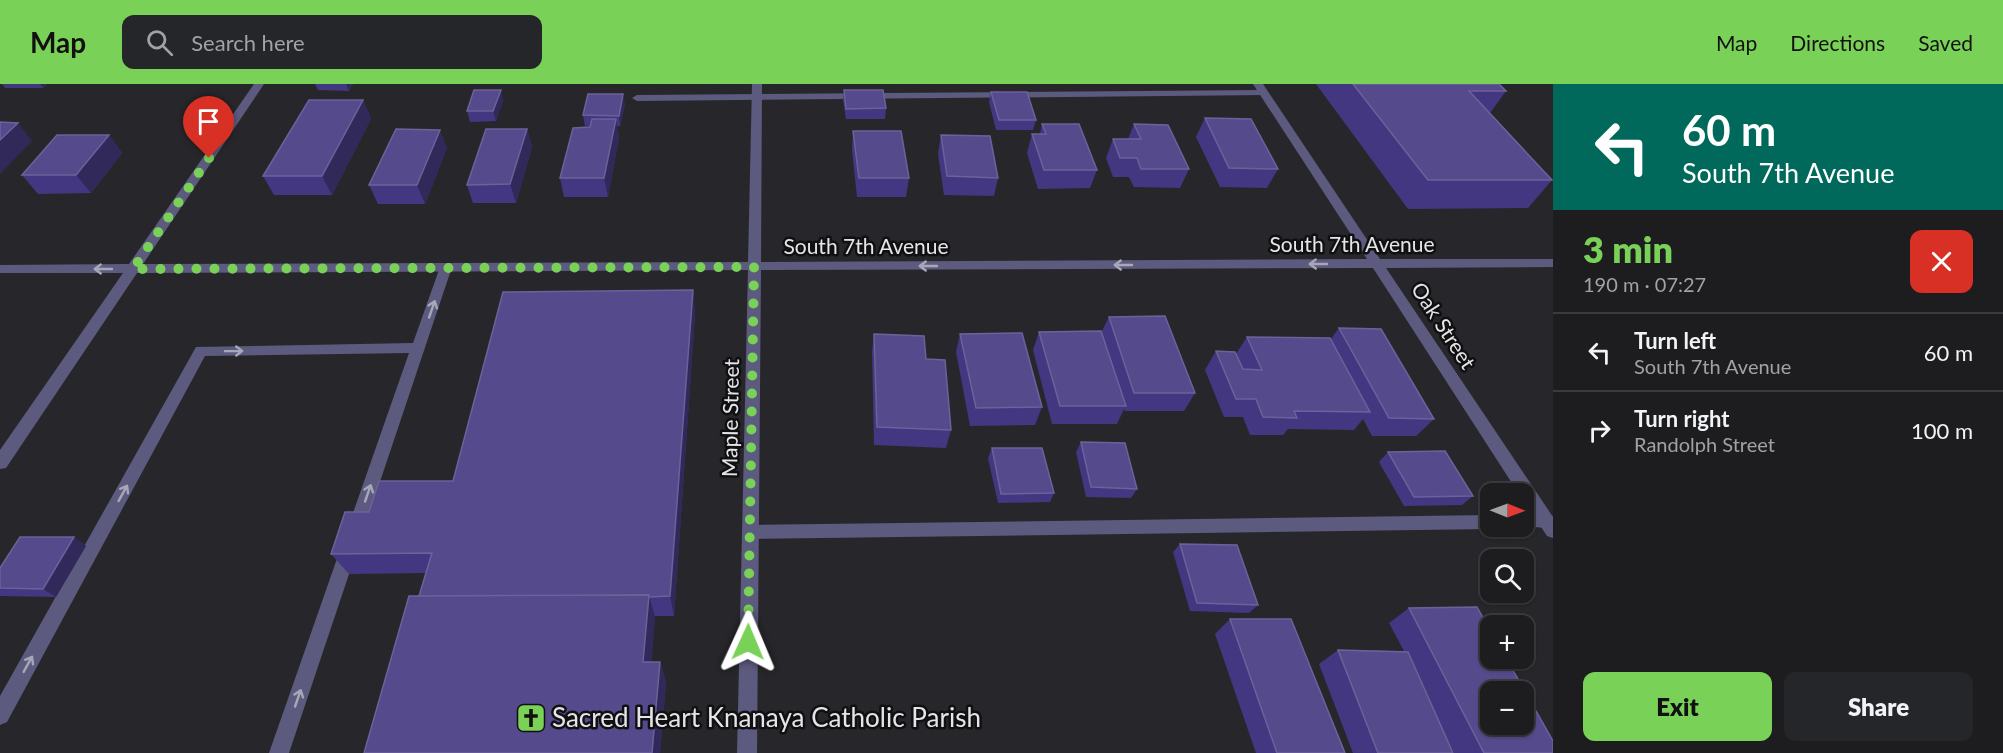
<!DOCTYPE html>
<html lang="en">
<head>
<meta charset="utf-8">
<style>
	:root { --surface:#1d1d20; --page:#252629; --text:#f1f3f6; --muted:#a0a2a5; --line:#3b3b3e; --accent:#7ad157 }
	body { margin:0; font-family:Lato,sans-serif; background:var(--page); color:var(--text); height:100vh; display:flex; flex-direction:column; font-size:22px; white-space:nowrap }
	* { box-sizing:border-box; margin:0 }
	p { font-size:20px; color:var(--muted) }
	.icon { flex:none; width:33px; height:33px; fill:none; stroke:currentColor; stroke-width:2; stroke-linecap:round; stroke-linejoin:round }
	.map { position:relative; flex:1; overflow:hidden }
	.panel { display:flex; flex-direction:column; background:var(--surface); width:450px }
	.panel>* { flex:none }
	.guide { background:#00695c; color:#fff; overflow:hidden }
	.needle { width:39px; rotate:91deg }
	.buttons { position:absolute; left:1480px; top:399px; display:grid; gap:12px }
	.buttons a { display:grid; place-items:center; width:54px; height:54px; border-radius:12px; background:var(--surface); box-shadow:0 2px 4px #0004,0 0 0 2px var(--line); font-size:30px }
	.pin { position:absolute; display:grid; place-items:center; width:51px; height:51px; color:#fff; margin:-62px -26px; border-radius:50% 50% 50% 0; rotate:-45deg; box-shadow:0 0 6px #0007 }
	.pin .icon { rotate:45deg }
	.me { position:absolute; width:66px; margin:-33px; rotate:1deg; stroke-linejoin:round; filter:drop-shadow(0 0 4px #0008) }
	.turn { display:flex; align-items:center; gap:21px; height:126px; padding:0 30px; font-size:27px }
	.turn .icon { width:78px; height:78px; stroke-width:2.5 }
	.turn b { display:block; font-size:42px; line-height:51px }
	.round { display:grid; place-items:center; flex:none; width:63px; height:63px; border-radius:12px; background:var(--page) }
	.head { display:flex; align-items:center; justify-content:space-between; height:102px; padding:0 30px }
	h1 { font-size:36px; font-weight:800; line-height:45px; color:var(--accent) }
	.action { display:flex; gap:12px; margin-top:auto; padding:12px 30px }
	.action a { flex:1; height:69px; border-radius:12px; background:var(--accent); color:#111; font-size:24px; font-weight:800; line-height:69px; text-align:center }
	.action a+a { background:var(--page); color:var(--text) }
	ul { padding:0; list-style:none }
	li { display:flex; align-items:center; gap:18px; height:78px; padding:0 30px; border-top:2px solid var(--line) }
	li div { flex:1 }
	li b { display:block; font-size:22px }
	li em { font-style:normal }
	header { display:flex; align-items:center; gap:36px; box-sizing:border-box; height:84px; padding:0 30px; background:var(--accent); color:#111 }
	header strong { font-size:28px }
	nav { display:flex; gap:33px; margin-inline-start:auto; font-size:21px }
	.search { width:420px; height:54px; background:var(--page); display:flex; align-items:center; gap:15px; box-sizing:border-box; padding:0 21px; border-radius:12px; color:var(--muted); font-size:22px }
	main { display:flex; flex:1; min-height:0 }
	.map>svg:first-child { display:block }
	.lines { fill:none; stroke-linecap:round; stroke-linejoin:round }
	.lane { fill:#5c5b7f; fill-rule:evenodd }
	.street { fill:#5c5b7f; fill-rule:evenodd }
	.wall { fill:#443781 }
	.shaded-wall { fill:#31295a }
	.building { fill:#554a8c; stroke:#6c629a; stroke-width:1.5; fill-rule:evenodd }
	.oneway { stroke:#a7a7b8 }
	.route { stroke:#7ad157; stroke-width:10; stroke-dasharray:0 18 }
	.labels { text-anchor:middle; stroke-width:5; stroke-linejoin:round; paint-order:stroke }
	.street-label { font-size:21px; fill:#e5e5e7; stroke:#101012 }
	.near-poi-label { font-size:26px; fill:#e5e5e7; stroke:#101012; text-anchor:start }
</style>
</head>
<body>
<header>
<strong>Map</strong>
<div class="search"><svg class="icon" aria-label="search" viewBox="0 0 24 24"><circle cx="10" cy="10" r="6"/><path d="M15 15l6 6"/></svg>Search here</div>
<nav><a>Map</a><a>Directions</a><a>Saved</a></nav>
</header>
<main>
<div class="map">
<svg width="1553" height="669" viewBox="0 0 1553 669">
	<rect width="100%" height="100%" fill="#27272b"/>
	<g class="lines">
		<!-- lane -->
		<path class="lane" d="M1263,6L1268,9L1267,11L637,17L632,14L637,11Z
			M446,179L452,183L289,669H269L409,269L205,272L7,638L0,641V612L196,263L413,259L440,183Z
			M1524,430L1553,432V442L1547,444L1520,442H1524Z
			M1491,431V442H1497L1491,445L750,455L744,453L742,448L744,443L750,441Z"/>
		<!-- street -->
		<path class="street" d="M254,0H264L143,180L748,178L752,0H762L761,178L1367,175L1253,0H1263L1380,175H1553V183L1386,184L1553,433V454L1547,452L1524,417V410H1519L1373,184L761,186L757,669H737L748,186L137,189L6,384L0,385V366L123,189H0V181L129,180Z"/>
	</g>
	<!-- wall -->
	<path class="wall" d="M2,0H47L43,4H5Z
		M315,0H353L349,7L318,6Z
		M1316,0H1499L1506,7L1490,29L1552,96L1528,124L1408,125Z
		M844,6L886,24L885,35H846L843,16Z
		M991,8L1036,36L1033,46H996L989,18Z
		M363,16L371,35L332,111H274L263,92Z
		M503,16L496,37L470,38L467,27Z
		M625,20L620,42H617L619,54L608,113H564L560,94L590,43L591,42H585L583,31Z
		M1205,34L1278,85L1267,104L1220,103L1196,53Z
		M1042,40L1097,86L1090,104L1038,105L1027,69L1032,50H1040Z
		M1134,40L1189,85L1180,104L1134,103L1129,93H1113L1106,74L1113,55H1128Z
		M527,45L532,63L516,119H473L467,101Z
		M853,47L909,94L906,113H857L852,66Z
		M109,51L122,69L91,109L38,110L22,91Z
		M941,51L998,94L994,112L944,111L938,70Z
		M447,64L425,120H378L369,101Z
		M693,206L695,231L674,532H655L651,578H660L666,598L660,669H364L419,512L426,489L349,490L331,470L369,428L453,397Z
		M1109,233L1195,309L1184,327H1125L1124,325L1117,340H1052L1033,266L1039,248L1101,249Z
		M1339,244L1434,335L1416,352H1372L1363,335L1354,346L1288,345L1283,351H1250L1243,333H1224L1205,286L1216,267L1236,270L1247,253L1331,255Z
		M874,250L926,275L951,346L946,364L874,361L872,268Z
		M960,250L1042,323L1035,341L970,342L956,268Z
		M1081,358L1137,405L1131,414L1086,413L1076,368Z
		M992,364L1054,409L1050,418L998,419L988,374Z
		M1388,368L1473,412L1462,421L1404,422L1379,378Z
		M74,453L86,462L56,513L0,512V504Z
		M1180,460L1258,521L1249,529L1190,527L1173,468Z
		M1409,524L1553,669H1454L1446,653L1453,669H1353L1319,580L1338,566L1404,567L1389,539Z
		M1230,535L1345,669H1256L1215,550Z"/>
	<!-- shaded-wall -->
	<path class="shaded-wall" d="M40,0H47L43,4Z
		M346,0H353L349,7Z
		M501,6L503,16L496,37L493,27Z
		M623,10L625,20L620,42L619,32Z
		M363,16L371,35L332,111L322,92Z
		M616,35L619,54L608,113L604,94Z
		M18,39L32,57L0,90V56Z
		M527,45L532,63L516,119L510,100Z
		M440,46L447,64L425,120L417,101Z
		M109,51L122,69L91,109L76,91Z
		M693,206L695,231L674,532L670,512Z
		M74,453L86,462L56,513L43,505Z
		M649,511L655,533L650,598L643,578Z
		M660,578L666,598L660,669H652Z"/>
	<!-- building -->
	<path class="building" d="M1353,0H1499L1506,7H1469L1552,96H1428Z
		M474,6H501L493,27H467Z
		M844,6H883L886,24L846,25Z
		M991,8H1027L1036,36H999Z
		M588,10H623L619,32L583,31Z
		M309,16H363L322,92H263Z
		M1205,34L1251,35L1278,85L1229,84Z
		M592,35H616L604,94H560L573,44L590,43Z
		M0,38L18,39L0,56Z
		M1042,40H1079L1097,86H1044L1032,50H1046Z
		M1134,40L1168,41L1189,85H1141L1137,74H1120L1113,55H1141Z
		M396,45L440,46L417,101H369Z
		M486,45H527L510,100L467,101Z
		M853,47H901L909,94H859Z
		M57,51H109L76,91H22Z
		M941,51L990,52L998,94L947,92Z
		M693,206L670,512L649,513V511L419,512L432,469L331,470L345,428H369L379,397H453L503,208Z
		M1165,232L1195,309H1134L1109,233Z
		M1339,244L1381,245L1434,335L1389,334Z
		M1101,247L1126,322H1060L1039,248Z
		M1022,249L1042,323L976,324L960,250Z
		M874,250L924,252L926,275L945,276L951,346L877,343Z
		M1247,253L1330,254L1370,328L1294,327L1297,334L1263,333L1256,315H1236L1216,267L1235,268L1243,285L1262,286Z
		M1081,358L1125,359L1137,405L1091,403Z
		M992,364H1042L1054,409L1001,410Z
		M1445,367L1473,412L1414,413L1388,368Z
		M20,453H74L43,505L0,504V484Z
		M1180,460L1237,461L1258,521L1197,519Z
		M649,511L643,578H660L652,669H364L409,512Z
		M1477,523L1491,548V574H1506L1553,657V669H1484L1409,524ZM1491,608H1524V640H1491Z
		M1230,535H1291L1345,669H1277Z
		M1338,566L1408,568L1453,669H1378Z"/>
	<!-- one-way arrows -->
	<defs><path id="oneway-shaft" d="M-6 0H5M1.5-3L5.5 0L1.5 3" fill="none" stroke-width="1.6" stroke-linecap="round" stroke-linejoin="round" transform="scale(1.5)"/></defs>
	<g class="oneway">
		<use href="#oneway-shaft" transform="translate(1318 180) rotate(180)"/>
		<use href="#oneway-shaft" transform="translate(1123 181) rotate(180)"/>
		<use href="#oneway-shaft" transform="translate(928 182) rotate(180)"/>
		<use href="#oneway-shaft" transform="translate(103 185) rotate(180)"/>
		<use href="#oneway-shaft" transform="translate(432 225) rotate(-71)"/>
		<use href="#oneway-shaft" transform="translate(234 267) rotate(-1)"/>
		<use href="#oneway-shaft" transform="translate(123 409) rotate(-61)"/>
		<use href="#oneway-shaft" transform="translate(368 409) rotate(-71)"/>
		<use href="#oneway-shaft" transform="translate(28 580) rotate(-61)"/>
		<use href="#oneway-shaft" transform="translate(298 614) rotate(-71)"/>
	</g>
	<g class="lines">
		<!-- route -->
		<path class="route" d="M209,74L133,185L754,183L748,558"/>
	</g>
	<!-- icons -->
	<defs>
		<g id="church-square" transform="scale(1.5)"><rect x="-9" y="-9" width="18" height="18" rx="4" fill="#7ad157" stroke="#101012"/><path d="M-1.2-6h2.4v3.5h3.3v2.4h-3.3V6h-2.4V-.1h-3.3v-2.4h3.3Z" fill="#111"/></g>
	</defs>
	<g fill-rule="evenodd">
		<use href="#church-square" x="531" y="634"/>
	</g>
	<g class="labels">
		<!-- street labels -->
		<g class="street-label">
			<text x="1352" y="168">South 7th Avenue</text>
			<text x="866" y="170">South 7th Avenue</text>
			<text transform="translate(1443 242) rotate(57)" y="7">Oak Street</text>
			<text transform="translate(731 334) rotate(-89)" y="7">Maple Street</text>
		</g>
		<!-- near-poi labels -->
		<g class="near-poi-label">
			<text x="552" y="643">Sacred Heart Knanaya Catholic Parish</text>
		</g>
	</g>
</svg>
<div class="buttons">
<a><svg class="needle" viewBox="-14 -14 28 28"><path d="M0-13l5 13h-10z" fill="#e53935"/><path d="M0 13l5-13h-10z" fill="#a0a2a5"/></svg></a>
<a><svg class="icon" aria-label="search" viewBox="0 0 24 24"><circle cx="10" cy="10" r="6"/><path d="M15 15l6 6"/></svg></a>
<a>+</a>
<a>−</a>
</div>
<div class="pin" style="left:209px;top:74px;background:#d93025"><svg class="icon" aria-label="arrive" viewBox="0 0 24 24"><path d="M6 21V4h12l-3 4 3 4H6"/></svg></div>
<svg class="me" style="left:748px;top:558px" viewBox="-20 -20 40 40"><path d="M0-17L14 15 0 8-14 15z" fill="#7ad157" stroke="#fff" stroke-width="4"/></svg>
</div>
<section class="panel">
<div class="guide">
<div class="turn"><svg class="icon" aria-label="left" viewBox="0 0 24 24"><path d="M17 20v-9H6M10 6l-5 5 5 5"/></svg><div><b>60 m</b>South 7th Avenue</div></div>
</div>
<div class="head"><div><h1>3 min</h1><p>190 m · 07:27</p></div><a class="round" style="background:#d93025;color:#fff"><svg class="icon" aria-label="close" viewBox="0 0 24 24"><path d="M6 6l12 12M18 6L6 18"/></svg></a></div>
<ul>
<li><svg class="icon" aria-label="left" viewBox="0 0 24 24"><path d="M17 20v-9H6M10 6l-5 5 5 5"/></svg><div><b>Turn left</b><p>South 7th Avenue</p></div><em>60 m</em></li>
<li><svg class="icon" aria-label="right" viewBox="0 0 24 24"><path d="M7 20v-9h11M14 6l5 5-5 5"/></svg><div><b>Turn right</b><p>Randolph Street</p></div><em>100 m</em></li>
</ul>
<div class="action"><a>Exit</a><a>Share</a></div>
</section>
</main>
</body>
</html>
